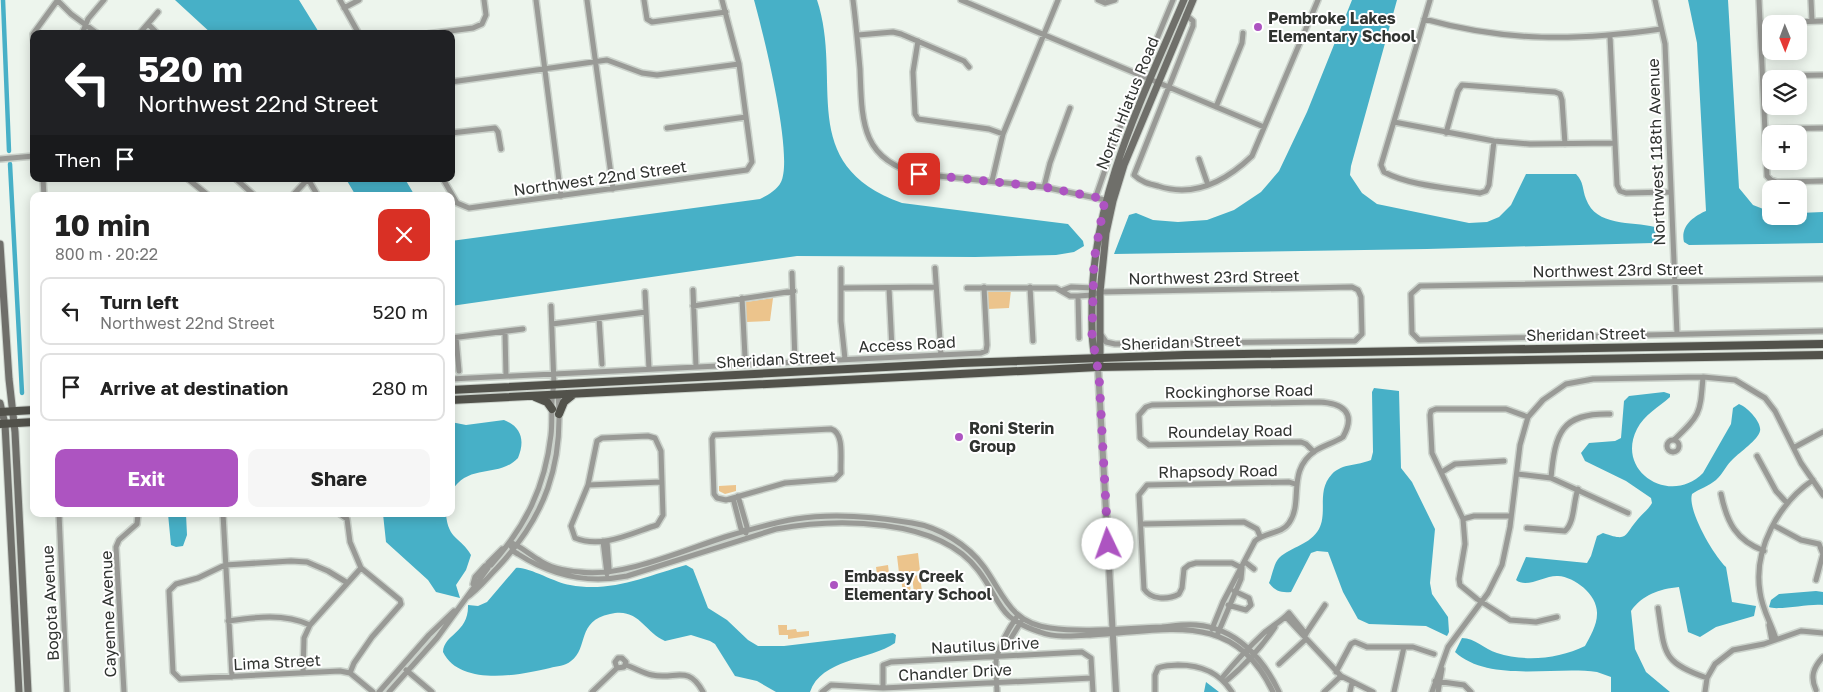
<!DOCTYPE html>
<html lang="en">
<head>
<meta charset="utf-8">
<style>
	:root { --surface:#fff; --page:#f6f6f6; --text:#222; --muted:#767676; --line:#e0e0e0; --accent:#ad54c1 }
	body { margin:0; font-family:"Golos Text",sans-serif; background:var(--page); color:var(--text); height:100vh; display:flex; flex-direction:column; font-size:19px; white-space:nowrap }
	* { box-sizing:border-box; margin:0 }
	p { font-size:16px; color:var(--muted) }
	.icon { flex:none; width:28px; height:28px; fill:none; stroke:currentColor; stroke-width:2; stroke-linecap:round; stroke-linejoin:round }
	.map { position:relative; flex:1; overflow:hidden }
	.panel { position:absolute; left:30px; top:192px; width:425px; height:325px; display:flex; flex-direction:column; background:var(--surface); border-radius:10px; box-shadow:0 2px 12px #0003 }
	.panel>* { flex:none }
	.banner { position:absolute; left:30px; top:30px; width:425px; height:152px; border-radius:10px; box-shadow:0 2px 12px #0003; background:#202124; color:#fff; overflow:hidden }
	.needle { width:32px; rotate:179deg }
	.controls { position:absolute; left:1762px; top:15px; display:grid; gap:10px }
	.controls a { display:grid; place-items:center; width:45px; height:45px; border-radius:10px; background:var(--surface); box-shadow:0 2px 12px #0003; font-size:25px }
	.pin { position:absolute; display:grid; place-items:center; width:42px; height:42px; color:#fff; margin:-21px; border-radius:10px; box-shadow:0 2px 8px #0006 }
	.me { position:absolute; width:55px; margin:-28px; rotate:357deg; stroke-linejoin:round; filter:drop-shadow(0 0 4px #0008) }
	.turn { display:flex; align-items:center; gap:18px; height:105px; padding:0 25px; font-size:22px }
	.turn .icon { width:65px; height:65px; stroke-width:2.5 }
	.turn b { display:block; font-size:35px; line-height:42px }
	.then { display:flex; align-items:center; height:48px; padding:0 25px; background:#0003; gap:10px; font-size:19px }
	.round { display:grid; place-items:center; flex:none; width:52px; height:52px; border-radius:10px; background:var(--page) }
	.head { display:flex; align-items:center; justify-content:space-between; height:85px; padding:0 25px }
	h1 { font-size:30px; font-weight:700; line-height:38px }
	.button { display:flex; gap:10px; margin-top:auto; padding:10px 25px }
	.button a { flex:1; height:58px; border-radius:10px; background:var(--accent); color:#fff; font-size:20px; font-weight:700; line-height:58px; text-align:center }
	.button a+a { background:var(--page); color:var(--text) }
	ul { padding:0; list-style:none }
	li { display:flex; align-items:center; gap:15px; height:68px; margin:0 10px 8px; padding:0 15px; border:2px solid var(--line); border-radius:10px }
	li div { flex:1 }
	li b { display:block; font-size:19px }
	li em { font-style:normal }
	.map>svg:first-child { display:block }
	.green { fill:#ecc48c }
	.water { fill:#47b0c7 }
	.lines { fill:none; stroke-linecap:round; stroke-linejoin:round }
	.canal { stroke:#47b0c7; stroke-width:4.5 }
	.minor-casing { stroke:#cbd2cb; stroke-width:8 }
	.tertiary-casing { stroke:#cbd2cb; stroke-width:9 }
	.secondary-casing { stroke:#cbd2cb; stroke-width:9 }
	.primary-casing { stroke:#cbd2cb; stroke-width:10 }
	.minor { stroke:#999a96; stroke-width:5 }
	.tertiary { stroke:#999a96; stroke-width:6 }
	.secondary { stroke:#6f6f6a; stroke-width:7 }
	.primary { stroke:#52524b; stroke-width:8 }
	.route { stroke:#ad54c1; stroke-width:9; stroke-dasharray:0 16.2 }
	.poi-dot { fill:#ad54c1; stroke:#fff; stroke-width:2 }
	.labels { text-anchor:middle; stroke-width:4; stroke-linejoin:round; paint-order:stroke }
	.poi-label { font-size:16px; font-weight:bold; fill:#303330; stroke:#fff; text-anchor:start }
	.street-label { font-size:16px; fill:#303330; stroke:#fff }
</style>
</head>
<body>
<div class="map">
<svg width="1823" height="692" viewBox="0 0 1823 692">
	<rect width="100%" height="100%" fill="#edf5ed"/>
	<!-- green -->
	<path class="green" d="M1011,290L1009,308L988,309V292Z
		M773,298L770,321L746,322V302Z
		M736,485V491L725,494L719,491V486Z
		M918,553L920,571L899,573L897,556Z
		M888,565L890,581L878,583L876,567Z
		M920,575L922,592L914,593L912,576Z
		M909,576L911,593L903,594L901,577Z
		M778,625H787V630L796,629L797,632L809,631V636L788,639V635H779Z"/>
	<!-- water -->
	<path class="water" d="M175,0H299L320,34H212Z
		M754,0H817C844,81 794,164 902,203L1068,224L1083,241L1084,246L1074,252L1056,255L975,257L797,256L451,306V241L760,199C768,195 777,190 781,182C794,156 763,32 754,0Z
		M1352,0H1397L1351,166L1350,175L1362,193L1377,204L1469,223L1487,222L1499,217L1511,205L1526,174H1576C1584,182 1582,189 1586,199C1596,227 1631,221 1655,227L1657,238L1653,243L1427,249L1114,254L1129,215L1136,213L1153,220L1178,222L1207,220L1234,210L1261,192L1279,171L1307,112Z
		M1688,0H1728L1739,188L1753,205L1771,212V216H1799V213L1823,212V243L1689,245L1684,242C1680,226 1694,216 1706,211L1697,43Z
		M346,179H405L415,196H356Z
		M1374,388L1399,391L1401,468L1412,482L1435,529L1430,583L1432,594L1448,617L1449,632L1447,636L1426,626L1369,624L1358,619L1343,592L1328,552L1317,551L1311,553L1291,592C1281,593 1275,591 1269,583C1272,576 1274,563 1279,558C1292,546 1310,545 1319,529C1328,512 1316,491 1332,474C1343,463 1357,466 1371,460L1373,452L1372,392Z
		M1664,392L1670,394V397C1659,407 1644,415 1637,429C1615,472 1671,506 1703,473L1731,424L1733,408L1739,404C1747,407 1762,422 1760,431C1758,440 1740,452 1733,459C1726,465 1723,474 1716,480C1709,486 1699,489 1692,494C1687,510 1714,556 1726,567L1732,602L1756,606L1754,616L1716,627L1700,637L1688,632L1679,587C1659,589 1642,595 1631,611L1635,649L1646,672L1670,692H1611V677L1597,672C1554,666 1489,683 1455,652L1462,638C1475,638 1484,649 1497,653C1524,662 1559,659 1585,646C1590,637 1597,625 1597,614C1598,595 1575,577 1558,576C1545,575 1527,589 1516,580L1526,557L1587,563L1591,556L1597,536L1603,533C1629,542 1623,536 1638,519C1643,513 1648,510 1652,503L1651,498L1626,481L1585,461L1581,453L1589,443L1615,441L1621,438L1624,401L1629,396Z
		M504,420C522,427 525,441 518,458C498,479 469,462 451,492V422L466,425Z
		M168,514H186L187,535L183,546L176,547L171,545Z
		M383,514H446C448,540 461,537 471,555L466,570L456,585L460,598L436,592L428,580L386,542Z
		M686,565L693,569L708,608L727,620L748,640L758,646H784L893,633L896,635L895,643C870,660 821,659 810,692H776L757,681L735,676L715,644L710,641L691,635L665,641C644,632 639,607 610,614C576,621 589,648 571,661C565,666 557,666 550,668C521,675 460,687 443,652C444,634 469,633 468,605L478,606L487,602L516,568C527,566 555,583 570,585C611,593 647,576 686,565Z
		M1816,591L1823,592V605C1810,603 1777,611 1769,607L1771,600L1779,594Z
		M1206,682L1219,692H1204Z"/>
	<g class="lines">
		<!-- canal -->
		<path class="canal" d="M3,0L9,151
			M10,164L22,393"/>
		<!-- minor casing -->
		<g class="minor-casing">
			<path id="minor" d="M57,0L71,14L98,34
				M340,0L359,34
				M536,0L561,196
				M587,0L613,189
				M644,0L647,19L652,22L726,12
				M853,0C856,23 858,46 860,69C862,120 860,160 919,174L1044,187L1110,201
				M961,0L1264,127
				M1098,0L1105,3L1115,0
				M1430,0L1381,165L1384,172C1410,186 1451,188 1480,193L1486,191L1489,185L1494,141
				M1655,0L1665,44L1677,334
				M1759,0L1767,176L1771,180L1777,182L1823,181
				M1811,0L1812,21
				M344,8L359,0
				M1186,15L1193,21V26L1134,175C1141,182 1149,184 1158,186C1194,198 1226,181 1252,156L1318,0
				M1424,19C1507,42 1576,41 1661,29
				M1761,23L1823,21
				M148,24L158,34
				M82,34L88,19L104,0
				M139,34L158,12
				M427,34L473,28L482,24L486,15L484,0
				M858,35L893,32L901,34L964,61L969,67
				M1610,36L1617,185L1620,191L1626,193L1670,192
				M918,41L913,72L915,114L918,119L989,129L1003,134
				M34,44L33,34L57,1
				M1763,76L1823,75
				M451,82L607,60L642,73L657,75L739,64
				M1216,107L1242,43L1243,33
				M1394,122L1494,141L1530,144L1614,143
				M667,128L746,117
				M1765,129L1823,128
				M451,133L495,128L498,132L501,149
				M1446,133L1458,91L1462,85L1555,92L1560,94L1562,100L1565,144
				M0,159L34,156
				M1199,159L1208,185
				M43,179L44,196
				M188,179L209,196
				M236,179L255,196
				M443,179L457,203L469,208L747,170L752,162L739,64L722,0
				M992,181L1003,134L1058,0
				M1044,187L1050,163L1070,108
				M292,196L308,179L318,196
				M1096,196L1117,135L1173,0
				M935,268L941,355
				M841,269V321L845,359
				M792,273L795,362
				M1823,279L1420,286L1411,294L1412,333L1419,340L1823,331
				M1030,287L1033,341
				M841,288L936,287
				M889,288L892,349
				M967,288H1056L1070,296H1078L1092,295L1100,292L1352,287L1358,290L1361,297L1362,334L1355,341L1115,344L1106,342L1102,336
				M693,290L696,367
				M1063,290L1071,287L1094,288
				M645,292L649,369
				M1078,296L1079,338
				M742,298L745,357
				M693,306L794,291
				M599,318L602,364
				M552,324L646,312
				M505,332L506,376
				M451,338L523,329
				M456,338L459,371
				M451,379L981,353L986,351L987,345L984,287
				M1528,417L1506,409H1436L1431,411L1430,415L1432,453L1463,519L1465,544L1459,579L1460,585L1477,599L1510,620L1536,622L1557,617
				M831,429C845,433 840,460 841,473L835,479L785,483L726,500L717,498L714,494L712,439L714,435Z
				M648,436L655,438L661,451L663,515L657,525C632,533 602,549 575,538L571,526L588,485L597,441L602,438Z
				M1667 446a6 6 0 1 1 12 0a6 6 0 1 1-12 0Z
				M1674,440C1701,414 1700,414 1703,377
				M1795,447L1823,432
				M1757,456L1776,491L1787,503
				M1442,472L1455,464L1504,461
				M1517,474L1551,478L1628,513
				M1551,478C1555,433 1561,413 1610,414
				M588,485L662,482
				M1721,494C1727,523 1736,540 1764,551
				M738,496L747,527L746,533
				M733,498L741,529L745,532
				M59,514L67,692
				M223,514L232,677
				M340,514L347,519L350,542L361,568L400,600L401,604L372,637L354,663L350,673
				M1463,519L1474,516H1511
				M1142,524L1244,522L1257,529L1260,536
				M1773,525L1801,540L1819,544L1823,554L1816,580
				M1527,528L1565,531C1575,522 1573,502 1578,489
				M603,541L607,574
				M607,541L609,568L607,573
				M510,542C520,546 529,554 539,560C550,568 566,571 580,572C622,578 684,550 725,537C748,530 772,523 796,519C833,513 876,517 912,523C939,527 968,545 984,567C1004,595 1010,623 1050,628C1086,633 1126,628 1162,627C1173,626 1185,624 1196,625C1236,628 1263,658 1279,692
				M510,542L513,551L518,554C552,576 587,584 627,576L776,529C836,518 938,517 978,570C1002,601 996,618 1040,632C1056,638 1075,636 1092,635C1167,631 1234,609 1273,692
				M1245,562L1254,569
				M488,563L502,549
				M491,565C526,526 545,487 551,435C553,418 550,401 554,385L551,306
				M1242,568L1232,563H1196L1189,565L1184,569L1182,588L1179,594C1168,600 1151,600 1144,589L1139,495L1147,485L1289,482L1295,484
				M346,582L328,571L307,562L291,561L225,565L198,578L176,584L169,591L173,672L180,679L340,671L350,673L373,692
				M473,584L475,577L485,566
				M466,598C478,590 487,578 497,568C545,517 564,464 558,394
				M1228,605L1246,610L1251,605L1249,598L1234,591
				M1658,608C1665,653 1661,662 1707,678
				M1286,617L1341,676L1373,692
				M228,621C256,617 284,613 310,625
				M1769,625L1772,641
				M1212,629L1223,602L1255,541C1265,532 1282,534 1289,523C1304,502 1286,471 1315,451C1324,445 1334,443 1343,437C1357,412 1342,403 1319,402L1152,405L1146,407L1139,415L1140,438L1149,445L1301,442L1306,444L1314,452
				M1218,633L1241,579L1242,569
				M1305,635L1325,605
				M1776,639C1771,623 1762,609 1760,592C1753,549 1779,503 1813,480
				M1003,644L1008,643L1021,622
				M1279,664L1305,640
				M626,665C635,668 643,673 652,675C676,680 688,664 703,692
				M406,670L432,692
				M1336,672L1351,644L1355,642L1367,647H1413L1434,654
				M303,673L304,638L310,625L361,568
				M1222,678C1235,662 1249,647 1265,632C1272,626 1282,621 1289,613L1306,634
				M1435,681L1464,685L1471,692
				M1225,682C1244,666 1261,648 1275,627
				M883,688V665L891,662L1082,652L1091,658L1093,692
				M1816,690C1810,677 1813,668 1823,657
				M124,692L116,547L119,540L137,524L138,514
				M379,692L429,635L454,611
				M389,692L437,638L488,568
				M592,692L617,668L624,667L626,662L622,658H618L615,662L617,668
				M822,692L831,685L883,688L1092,678
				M997,692C997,681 994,666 997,656C1001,643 1008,630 1016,618
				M1155,692V675L1158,668C1165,665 1171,666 1178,665C1201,665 1219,672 1232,692
				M1324,692L1341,676
				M1350,692L1352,683
				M1394,692L1404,647
				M1432,692L1448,647L1488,593L1502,565L1510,527L1520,445L1528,417L1543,400L1566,384L1593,379L1703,377L1735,380L1765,398L1775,411L1801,463L1823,495
				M1438,692L1442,669
				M1705,692L1707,678L1715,664L1733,650L1764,644L1801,631L1823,633"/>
		</g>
		<!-- tertiary casing -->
		<g class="tertiary-casing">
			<path id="tertiary" d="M1098,367L1116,692"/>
		</g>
		<!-- secondary casing -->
		<g class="secondary-casing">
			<path id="secondary" d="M0,244L9,379L15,432L28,692
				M1100,362V292L1106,233L1113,201L1124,165L1193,0
				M1098,367C1091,348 1092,328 1092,307C1092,197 1142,99 1184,0
				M0,403L5,424L19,692"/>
		</g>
		<!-- primary casing -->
		<g class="primary-casing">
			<path id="primary" d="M451,390L962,363L1185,355L1823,344
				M535,397L547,402L552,409
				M451,400L1098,367L1823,355
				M0,412L34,410
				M559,414L564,402L574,394
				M0,424L34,422"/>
		</g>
		<!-- minor -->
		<use href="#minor" class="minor"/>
		<!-- tertiary -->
		<use href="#tertiary" class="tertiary"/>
		<!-- secondary -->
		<use href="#secondary" class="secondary"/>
		<!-- primary -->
		<use href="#primary" class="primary"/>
	</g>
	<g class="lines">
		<!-- route -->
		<path class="route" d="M919,174L1044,187L1105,199L1094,260L1092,336L1099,375L1108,544"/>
	</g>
	<!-- markers -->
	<g class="poi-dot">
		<circle cx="1258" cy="27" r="5"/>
		<circle cx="959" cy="437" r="5"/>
		<circle cx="834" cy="585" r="5"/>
	</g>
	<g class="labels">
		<!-- poi labels -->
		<g class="poi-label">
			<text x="1268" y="24">Pembroke Lakes<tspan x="1268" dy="18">Elementary School</tspan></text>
			<text x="969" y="434">Roni Sterin<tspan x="969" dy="18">Group</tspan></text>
			<text x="844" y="582">Embassy Creek<tspan x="844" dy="18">Elementary School</tspan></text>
		</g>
		<!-- street labels -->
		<g class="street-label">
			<text transform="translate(1127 103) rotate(-68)" y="6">North Hiatus Road</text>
			<text transform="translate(1656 152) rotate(-92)" y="6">Northwest 118th Avenue</text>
			<text transform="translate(600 178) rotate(-8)" y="6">Northwest 22nd Street</text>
			<text transform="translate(1618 270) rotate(-1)" y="6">Northwest 23rd Street</text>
			<text transform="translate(1214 277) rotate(-1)" y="6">Northwest 23rd Street</text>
			<text transform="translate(1586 334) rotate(-1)" y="6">Sheridan Street</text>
			<text transform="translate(1181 342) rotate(-2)" y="6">Sheridan Street</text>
			<text transform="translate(907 344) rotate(-3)" y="6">Access Road</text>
			<text transform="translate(776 359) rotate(-3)" y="6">Sheridan Street</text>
			<text transform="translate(1239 391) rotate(-1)" y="6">Rockinghorse Road</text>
			<text transform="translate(1230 431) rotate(-1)" y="6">Roundelay Road</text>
			<text transform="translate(1218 471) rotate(-1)" y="6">Rhapsody Road</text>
			<text transform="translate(50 603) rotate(-93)" y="6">Bogota Avenue</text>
			<text transform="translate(108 614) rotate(-92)" y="6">Cayenne Avenue</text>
			<text transform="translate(985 645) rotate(-3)" y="6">Nautilus Drive</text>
			<text transform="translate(277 662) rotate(-3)" y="6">Lima Street</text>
			<text transform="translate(955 672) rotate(-3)" y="6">Chandler Drive</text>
		</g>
	</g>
</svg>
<div class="controls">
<a><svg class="needle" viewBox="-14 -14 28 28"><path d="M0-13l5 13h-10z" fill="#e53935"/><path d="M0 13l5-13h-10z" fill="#767676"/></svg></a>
<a><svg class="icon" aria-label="layers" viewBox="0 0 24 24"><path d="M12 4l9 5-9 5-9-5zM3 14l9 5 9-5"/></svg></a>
<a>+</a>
<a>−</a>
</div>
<div class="pin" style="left:919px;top:174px;background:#d93025"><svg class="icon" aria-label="arrive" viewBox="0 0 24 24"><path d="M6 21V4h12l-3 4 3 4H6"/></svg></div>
<svg class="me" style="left:1108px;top:544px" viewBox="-20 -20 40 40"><circle r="19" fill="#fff"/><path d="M0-13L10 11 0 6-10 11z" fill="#ad54c1"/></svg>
<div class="banner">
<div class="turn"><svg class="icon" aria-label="left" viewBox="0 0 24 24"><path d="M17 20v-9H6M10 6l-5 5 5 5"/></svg><div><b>520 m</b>Northwest 22nd Street</div></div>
<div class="then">Then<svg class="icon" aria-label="arrive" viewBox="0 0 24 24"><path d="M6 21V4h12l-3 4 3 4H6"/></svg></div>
</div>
<section class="panel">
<div class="head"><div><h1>10 min</h1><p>800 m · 20:22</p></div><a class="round" style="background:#d93025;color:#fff"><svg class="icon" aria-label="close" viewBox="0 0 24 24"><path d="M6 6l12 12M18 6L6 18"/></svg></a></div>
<ul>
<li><svg class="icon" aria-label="left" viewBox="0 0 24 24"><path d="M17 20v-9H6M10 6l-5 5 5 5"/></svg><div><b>Turn left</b><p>Northwest 22nd Street</p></div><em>520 m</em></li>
<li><svg class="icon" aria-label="arrive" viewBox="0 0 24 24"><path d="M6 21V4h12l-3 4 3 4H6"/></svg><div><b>Arrive at destination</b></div><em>280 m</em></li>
</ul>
<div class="button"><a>Exit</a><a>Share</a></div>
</section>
</div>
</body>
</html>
